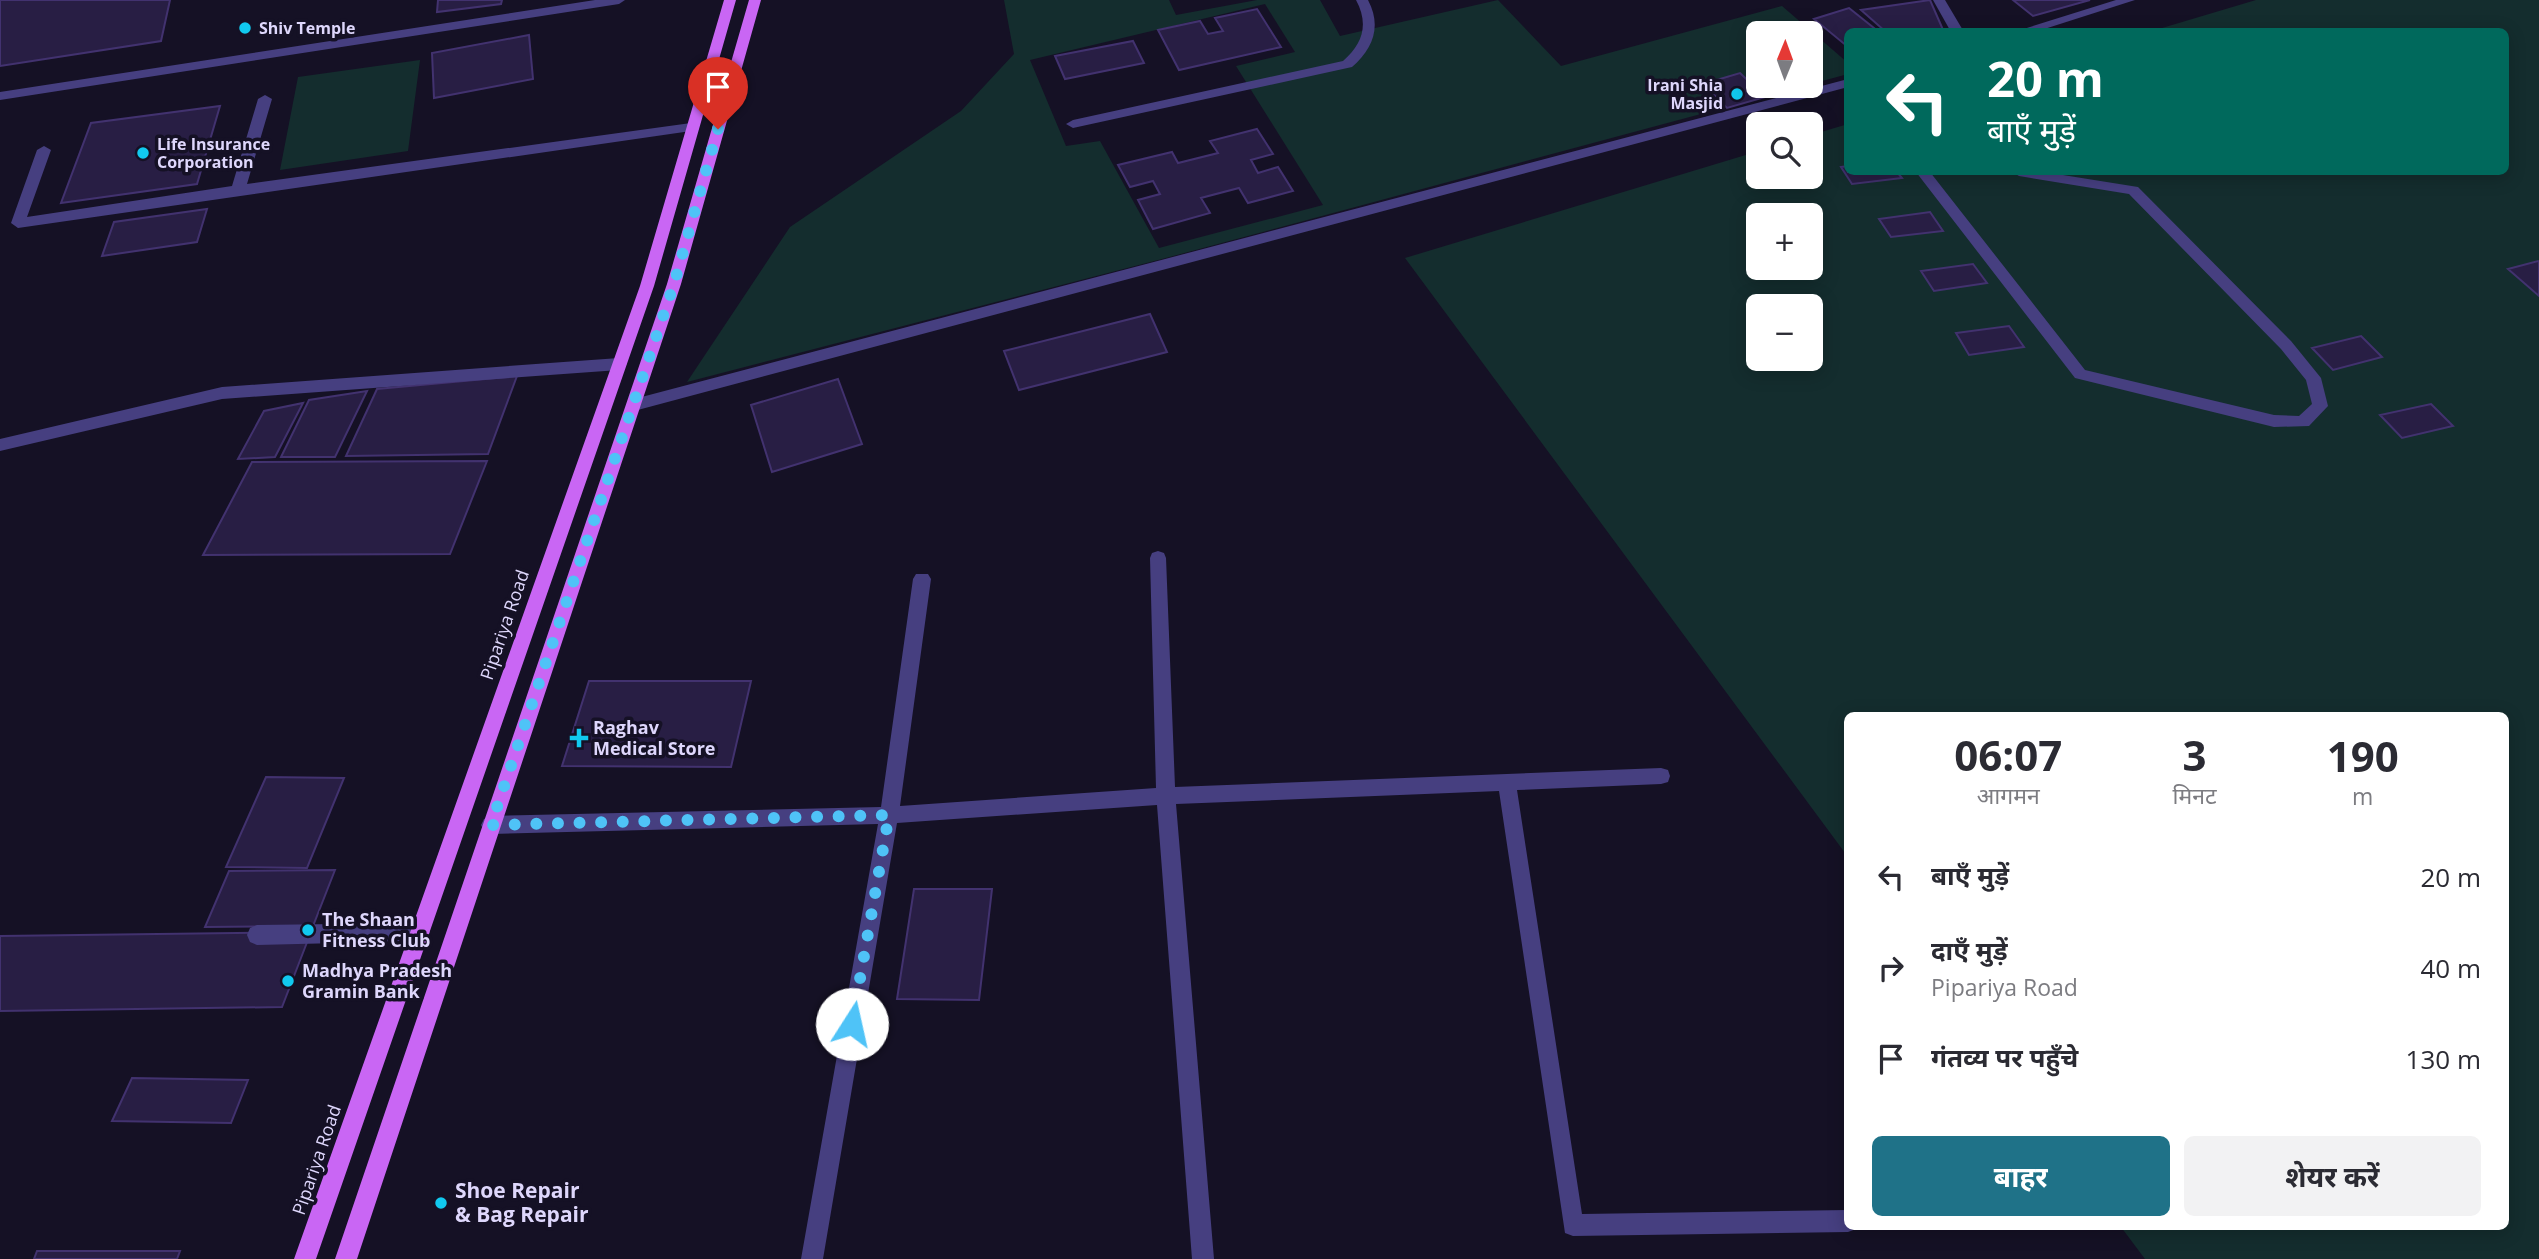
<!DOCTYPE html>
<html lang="hi">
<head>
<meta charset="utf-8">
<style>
	:root { --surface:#fff; --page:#f2f2f3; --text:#2b2b33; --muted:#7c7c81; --accent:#1f7288 }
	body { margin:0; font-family:"Open Sans","Noto Sans Devanagari",sans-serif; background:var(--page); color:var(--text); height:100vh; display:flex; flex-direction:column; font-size:26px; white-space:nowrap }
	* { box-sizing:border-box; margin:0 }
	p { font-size:23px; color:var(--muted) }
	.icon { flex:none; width:38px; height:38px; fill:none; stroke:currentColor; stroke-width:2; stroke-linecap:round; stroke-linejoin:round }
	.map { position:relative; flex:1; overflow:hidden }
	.panel { position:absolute; left:1844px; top:712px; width:665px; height:518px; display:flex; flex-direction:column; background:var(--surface); border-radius:10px; box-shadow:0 4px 18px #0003 }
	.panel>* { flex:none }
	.top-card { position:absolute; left:1844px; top:28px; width:665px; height:147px; border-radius:10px; box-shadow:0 4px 18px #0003; background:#00695c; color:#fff; overflow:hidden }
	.needle { width:46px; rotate:1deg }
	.buttons { position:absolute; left:1746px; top:21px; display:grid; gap:14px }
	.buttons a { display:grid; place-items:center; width:77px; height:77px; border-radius:10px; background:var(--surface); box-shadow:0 4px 18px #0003; font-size:35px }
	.pin { position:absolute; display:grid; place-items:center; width:60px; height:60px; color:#fff; margin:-72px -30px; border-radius:50% 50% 50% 0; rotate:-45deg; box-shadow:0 0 7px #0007 }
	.pin .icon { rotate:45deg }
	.me { position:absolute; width:77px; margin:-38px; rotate:10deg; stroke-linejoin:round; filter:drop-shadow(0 0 5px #0008) }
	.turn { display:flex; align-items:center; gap:24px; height:147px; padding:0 28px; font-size:32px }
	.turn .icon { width:91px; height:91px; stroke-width:2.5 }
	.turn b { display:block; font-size:49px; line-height:60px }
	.eta { display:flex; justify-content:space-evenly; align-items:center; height:119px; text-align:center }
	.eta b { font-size:42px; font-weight:700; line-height:49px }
	.cta { display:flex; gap:14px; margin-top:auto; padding:14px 28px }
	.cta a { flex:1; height:80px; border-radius:10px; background:var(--accent); color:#fff; font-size:28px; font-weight:700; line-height:80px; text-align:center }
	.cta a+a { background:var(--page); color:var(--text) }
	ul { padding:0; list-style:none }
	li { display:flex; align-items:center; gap:21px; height:91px; padding:0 28px }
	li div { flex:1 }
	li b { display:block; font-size:26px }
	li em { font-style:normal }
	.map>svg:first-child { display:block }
	.green { fill:#142d2e; fill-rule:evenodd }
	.building { fill:#281e44; stroke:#42326f; stroke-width:2 }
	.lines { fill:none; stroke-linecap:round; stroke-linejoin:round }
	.minor { fill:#463f80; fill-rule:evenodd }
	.major { fill:#c966f4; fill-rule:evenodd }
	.route { stroke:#4fc3f7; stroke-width:12; stroke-dasharray:0 21.6 }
	.poi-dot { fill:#11c9ef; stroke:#151125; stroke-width:2.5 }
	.labels { text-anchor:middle; stroke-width:7; stroke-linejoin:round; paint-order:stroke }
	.far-poi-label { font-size:16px; font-weight:bold; fill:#ded7fc; stroke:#151125; text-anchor:start }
	.street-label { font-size:18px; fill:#ded7fc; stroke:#151125 }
	.poi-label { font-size:18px; font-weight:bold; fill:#ded7fc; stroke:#151125; text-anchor:start }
	.near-poi-label { font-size:21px; font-weight:bold; fill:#ded7fc; stroke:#151125; text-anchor:start }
</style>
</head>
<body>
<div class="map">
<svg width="2539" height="1259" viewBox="0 0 2539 1259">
	<rect width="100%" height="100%" fill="#151125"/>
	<!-- green -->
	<path class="green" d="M1004,0H1169L1176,15L1257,0H1320L1340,36L1498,0L1561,66L1782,6L1848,63V74L1811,84V33H1759V86H1805L1162,259L687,382L790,227L961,111L1014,54ZM1265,4L1295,52L1236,66L1323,205L1159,248L1100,141L1066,146L1030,60Z
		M2256,0H2539V1259H2145L2121,1227H2506V716H1848V857L1405,258L1759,151V177H1811V135L1848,124V172H2506V32L2152,31ZM1759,215H1811V268H1759ZM1759,306H1811V359H1759Z
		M420,60L408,151L280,170L298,77Z"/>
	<!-- building -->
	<path class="building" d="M0,0H170L161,41L0,66Z
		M438,0H502L501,4L437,12Z
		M1930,0L1944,32H1886L1861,10Z
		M2013,0H2090L2033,16Z
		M1849,8L1879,32H1848V47L1814,19Z
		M1257,9L1281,47L1179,70L1158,30L1200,21L1208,34L1223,31L1215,18Z
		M529,35L533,79L434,98L432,53Z
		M1133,41L1144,63L1065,79L1055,56Z
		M1740,73L1765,97L1727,108L1703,84Z
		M220,106L197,184L61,203L91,123Z
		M1257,129L1273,154L1251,160L1258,173L1278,167L1293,191L1248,203L1239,188L1201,198L1210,213L1153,229L1138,200L1160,194L1153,181L1130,187L1118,165L1172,152L1178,163L1218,153L1210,141Z
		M1848,166V172H1897L1902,178L1852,184L1841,167Z
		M207,209L197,242L102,256L114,222Z
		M1930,212L1943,231L1891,237L1879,219Z
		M2538,261L2539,262V296L2508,269Z
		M1973,264L1987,283L1934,291L1921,271Z
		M1150,314L1167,352L1019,390L1004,351Z
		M2009,326L2024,347L1969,355L1956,333Z
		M2361,336L2382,357L2333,370L2312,348Z
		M517,376L488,454L346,456L377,389Z
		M838,379L862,444L772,472L751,405Z
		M367,391L335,457H281L309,400Z
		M303,403L275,457L238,459L264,411Z
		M2431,404L2453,426L2402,438L2380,415Z
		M487,461L450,554L203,555L252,462Z
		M589,681H751L731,767L562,766Z
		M266,777L344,778L307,868L226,867Z
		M335,870L313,926L205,927L229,871Z
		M914,889H992L979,1000L897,999Z
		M311,932L282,1007L0,1011V936Z
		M132,1078L248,1080L231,1123L112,1121Z
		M37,1251H180L177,1259H34Z"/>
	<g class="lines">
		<!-- minor -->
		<path class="minor" d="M595,0H625L619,4L0,100V92Z
			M1356,0H1368C1382,26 1373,49 1352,67L1073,128L1066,124L1073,120L1343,61C1363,44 1369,24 1356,0Z
			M1933,0H1945L1964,32H1951Z
			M2116,0H2135L2035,32H2014Z
			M1848,79V87L634,411L626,405L634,399Z
			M265,95L272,99L247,184L691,123L698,127L691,131L18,228L11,223L37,150L44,146L51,150L27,217L232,186L258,99Z
			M1916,172H1930L2085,370L2274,415L2299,416L2312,404L2306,380L2281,349L2129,194L2019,176L2012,172H2044L2138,187L2291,341L2321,378L2328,406L2309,426L2274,427L2075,378Z
			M619,358L627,364L619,370L222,399L0,451V439L222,387Z
			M1158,551L1164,553L1166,558L1175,787L1661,768L1668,770L1670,776L1668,782L1661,784L1517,790L1582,1214L1848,1210V1227H1857L1856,1229L1848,1232L1573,1236L1565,1233L1499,791L1176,804L1214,1259H1192L1157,805L897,823L823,1259H801L878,824L491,834L484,831L481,825L484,819L491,816L881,807L913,579L916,574H928L931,579L900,806L1156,788L1150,558L1152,553Z
			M420,923L427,925L430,932L427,939L420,941L257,945L250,942L247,935L250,928L257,925Z"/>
		<!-- major -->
		<path class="major" d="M724,0H736L654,286L316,1259H294L640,286Z
			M749,0H761L681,284L357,1259H335L667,284Z"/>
	</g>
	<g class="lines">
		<!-- route -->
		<path class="route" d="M718,129L674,284L491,825L889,815L852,1024"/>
	</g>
	<!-- markers -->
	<g class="poi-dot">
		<circle cx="245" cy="28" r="7"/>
		<circle cx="1737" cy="94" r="7"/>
		<circle cx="143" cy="153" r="7"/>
		<path d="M575.5 727.5h7v7h7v7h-7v7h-7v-7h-7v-7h7z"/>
		<circle cx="308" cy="930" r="7"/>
		<circle cx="288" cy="981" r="7"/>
		<circle cx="441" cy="1203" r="7"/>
	</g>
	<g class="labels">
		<!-- far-poi labels -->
		<g class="far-poi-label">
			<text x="259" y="34">Shiv Temple</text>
			<text x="1723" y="91" text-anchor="end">Irani Shia<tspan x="1723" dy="18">Masjid</tspan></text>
			<text x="157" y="150">Life Insurance<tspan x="157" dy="18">Corporation</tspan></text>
		</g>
		<!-- street labels -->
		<g class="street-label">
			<text transform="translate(505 625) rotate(-71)" y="6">Pipariya Road</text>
			<text transform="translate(317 1160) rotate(-71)" y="6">Pipariya Road</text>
		</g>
		<!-- poi labels -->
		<g class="poi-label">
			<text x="593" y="734">Raghav<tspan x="593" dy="21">Medical Store</tspan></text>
			<text x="322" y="926">The Shaan<tspan x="322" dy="21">Fitness Club</tspan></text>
			<text x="302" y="977">Madhya Pradesh<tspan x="302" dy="21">Gramin Bank</tspan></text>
		</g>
		<!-- near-poi labels -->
		<g class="near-poi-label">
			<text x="455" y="1198">Shoe Repair<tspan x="455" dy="24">&amp; Bag Repair</tspan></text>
		</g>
	</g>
</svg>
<div class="buttons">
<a><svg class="needle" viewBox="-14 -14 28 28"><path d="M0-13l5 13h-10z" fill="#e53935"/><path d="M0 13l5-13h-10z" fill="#7c7c81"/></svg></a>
<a><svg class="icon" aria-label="search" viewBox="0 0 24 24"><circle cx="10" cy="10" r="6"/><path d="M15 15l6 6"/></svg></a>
<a>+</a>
<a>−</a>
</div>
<div class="pin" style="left:718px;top:129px;background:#d93025"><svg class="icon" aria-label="arrive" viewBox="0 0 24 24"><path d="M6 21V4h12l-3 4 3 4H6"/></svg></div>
<svg class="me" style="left:852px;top:1024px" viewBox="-20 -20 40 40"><circle r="19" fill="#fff"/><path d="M0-13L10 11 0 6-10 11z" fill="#4fc3f7"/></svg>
<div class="top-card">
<div class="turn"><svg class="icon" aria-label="left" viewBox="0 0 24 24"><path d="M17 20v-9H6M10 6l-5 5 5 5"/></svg><div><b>20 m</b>बाएँ मुड़ें</div></div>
</div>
<section class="panel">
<div class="eta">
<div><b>06:07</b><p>आगमन</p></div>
<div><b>3</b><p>मिनट</p></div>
<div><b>190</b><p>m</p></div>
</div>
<ul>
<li><svg class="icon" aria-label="left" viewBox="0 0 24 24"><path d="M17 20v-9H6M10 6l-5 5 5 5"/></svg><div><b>बाएँ मुड़ें</b></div><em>20 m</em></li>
<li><svg class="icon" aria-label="right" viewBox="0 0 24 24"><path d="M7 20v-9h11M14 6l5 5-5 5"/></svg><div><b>दाएँ मुड़ें</b><p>Pipariya Road</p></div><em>40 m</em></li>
<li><svg class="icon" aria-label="arrive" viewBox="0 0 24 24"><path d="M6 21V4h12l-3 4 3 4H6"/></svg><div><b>गंतव्य पर पहुँचे</b></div><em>130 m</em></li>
</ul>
<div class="cta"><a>बाहर</a><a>शेयर करें</a></div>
</section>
</div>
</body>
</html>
